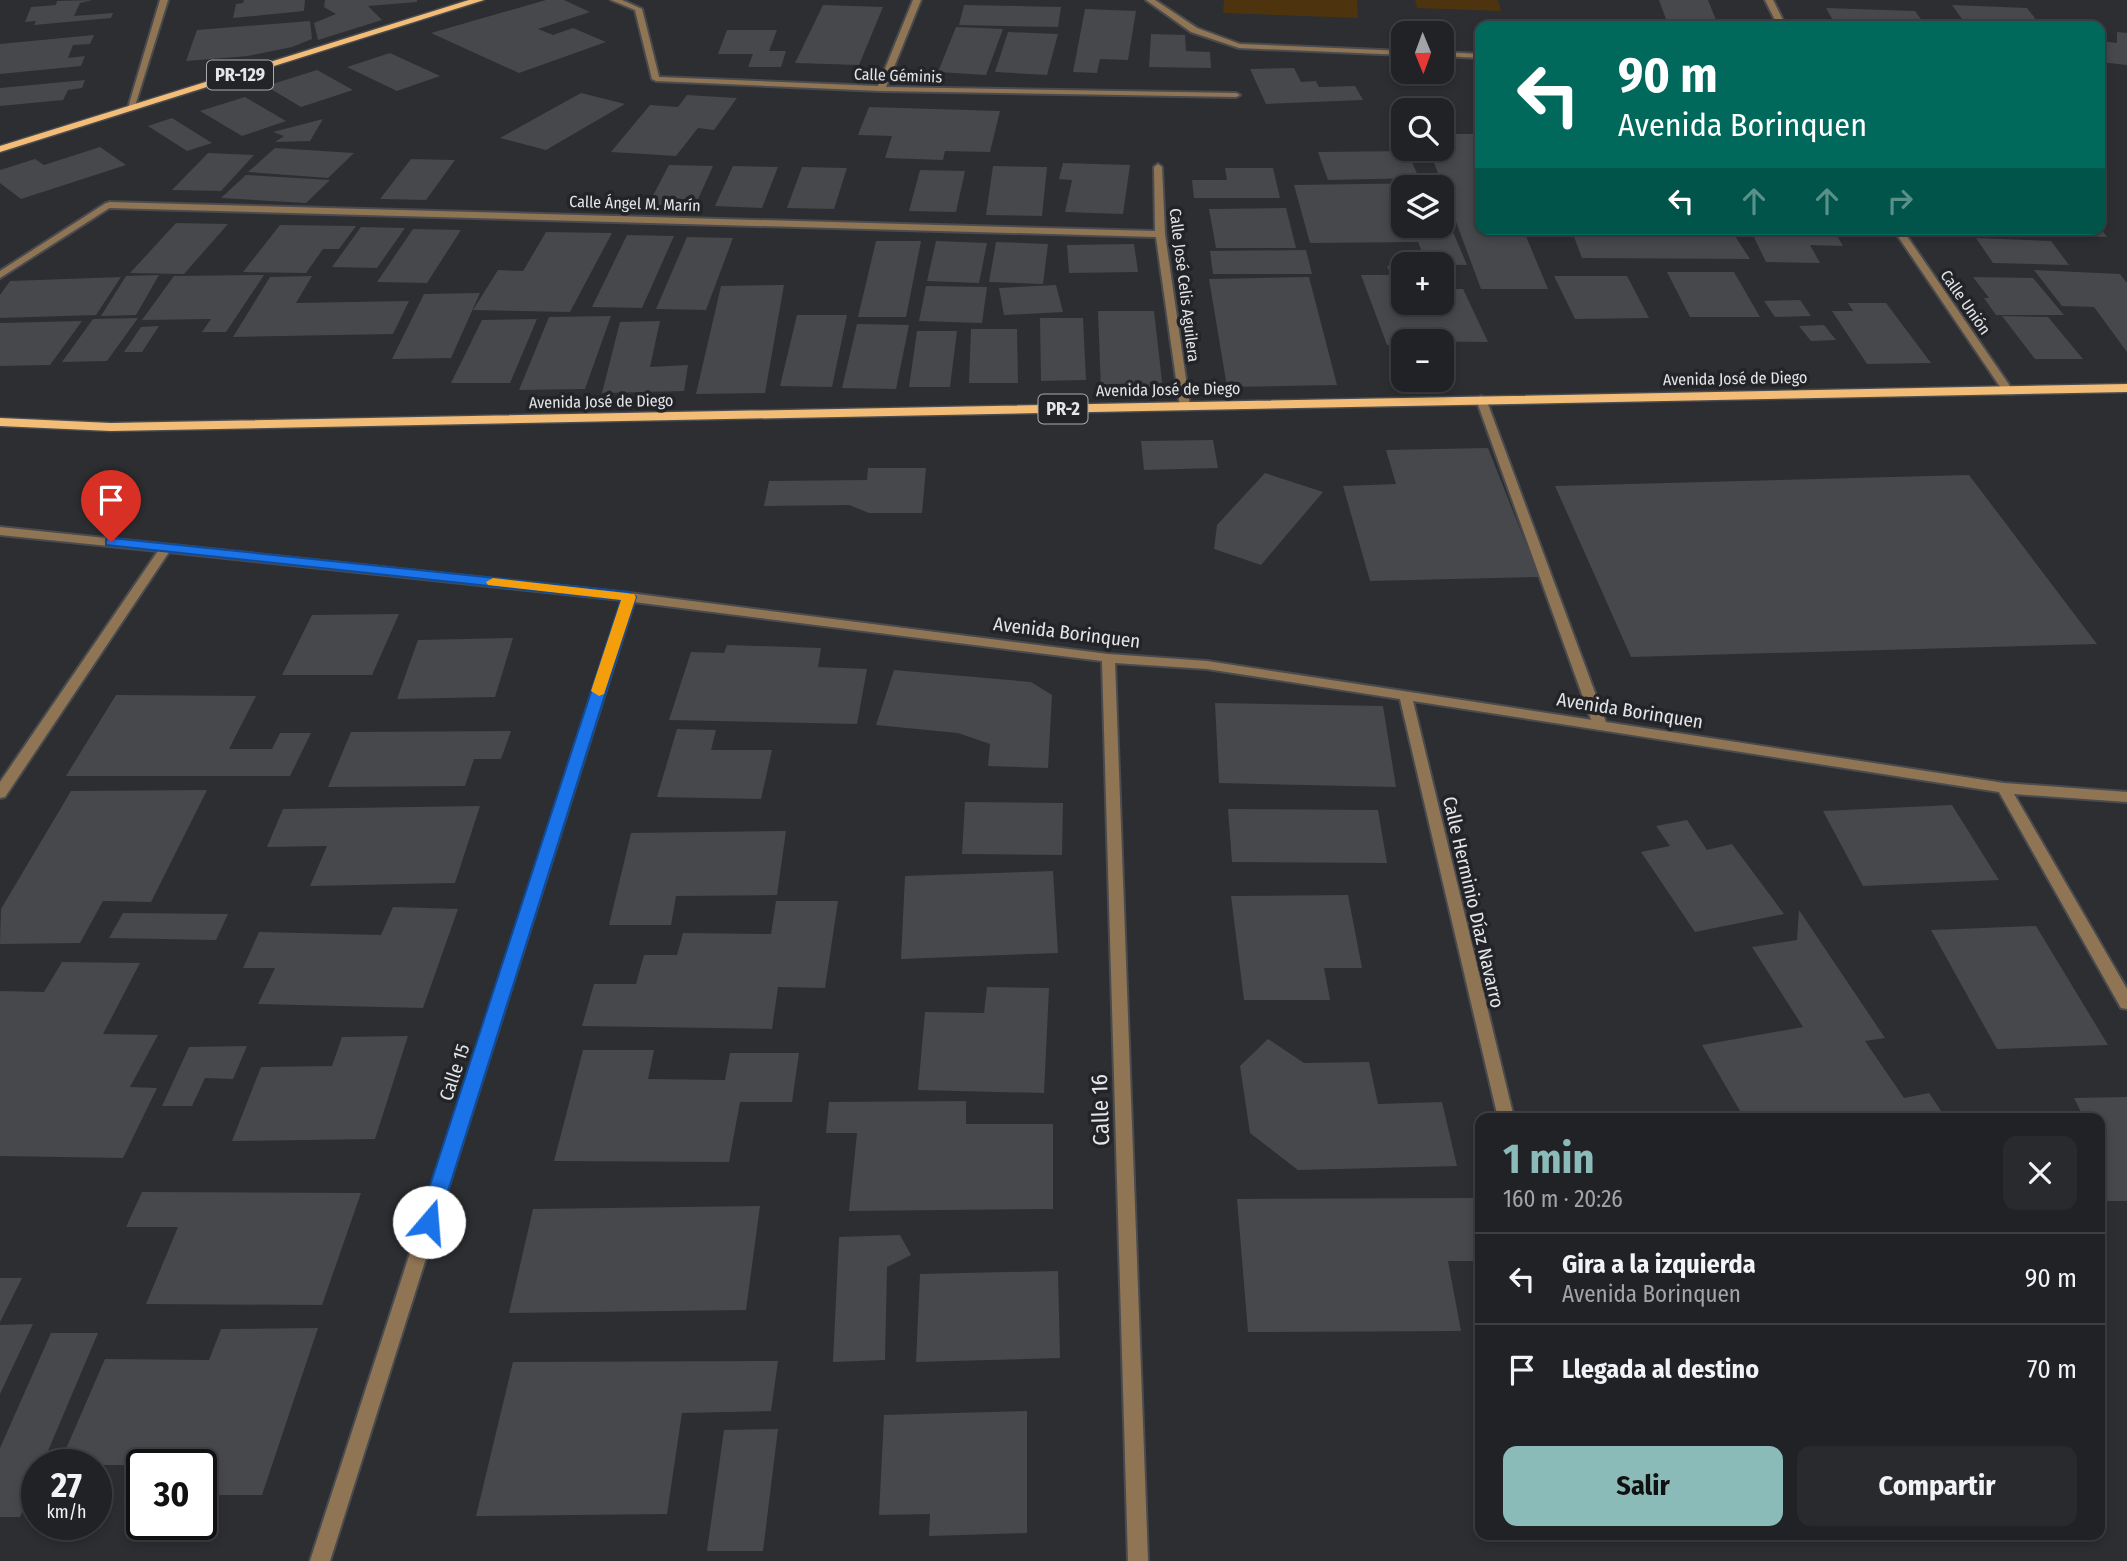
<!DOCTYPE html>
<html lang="es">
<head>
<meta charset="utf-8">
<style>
	:root { --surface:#212226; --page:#292a2e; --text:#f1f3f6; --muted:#a2a4a7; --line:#3e3f43; --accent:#8bbbb9 }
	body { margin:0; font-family:"Fira Sans Condensed",sans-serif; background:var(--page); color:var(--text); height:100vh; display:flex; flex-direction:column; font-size:26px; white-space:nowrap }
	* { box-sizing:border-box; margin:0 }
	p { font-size:23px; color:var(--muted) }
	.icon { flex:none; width:38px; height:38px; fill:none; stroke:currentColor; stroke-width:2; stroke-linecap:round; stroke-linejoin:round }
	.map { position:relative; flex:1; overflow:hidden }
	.sheet { position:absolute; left:1475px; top:1113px; width:630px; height:427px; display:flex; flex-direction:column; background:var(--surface); border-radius:14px; box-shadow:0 4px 10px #0003,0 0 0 2px var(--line) }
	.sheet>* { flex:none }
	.hud { position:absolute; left:1475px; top:21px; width:630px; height:214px; border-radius:14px; box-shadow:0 4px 10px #0003,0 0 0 2px var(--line); background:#00695c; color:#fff; overflow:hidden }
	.needle { width:46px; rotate:179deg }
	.controls { position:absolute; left:1391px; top:21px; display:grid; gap:14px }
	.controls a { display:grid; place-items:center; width:63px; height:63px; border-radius:14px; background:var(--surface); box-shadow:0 4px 10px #0003,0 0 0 2px var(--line); font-size:35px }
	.speed { position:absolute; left:21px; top:1449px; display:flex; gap:14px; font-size:35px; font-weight:700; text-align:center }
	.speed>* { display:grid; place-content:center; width:91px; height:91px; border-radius:50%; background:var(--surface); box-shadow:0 4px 10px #0003,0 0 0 2px var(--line); line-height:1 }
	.speed small { font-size:18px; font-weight:400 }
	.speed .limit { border:4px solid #111; border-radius:10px; background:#fff; color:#111 }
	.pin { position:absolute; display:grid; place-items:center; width:60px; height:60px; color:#fff; margin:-72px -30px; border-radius:50% 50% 50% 0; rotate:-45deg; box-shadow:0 0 7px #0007 }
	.pin .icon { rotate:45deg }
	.me { position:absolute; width:77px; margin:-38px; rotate:18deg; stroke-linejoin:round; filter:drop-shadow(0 0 5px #0008) }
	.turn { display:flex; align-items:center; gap:24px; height:147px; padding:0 28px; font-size:32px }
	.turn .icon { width:91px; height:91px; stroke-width:2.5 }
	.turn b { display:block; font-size:49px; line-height:60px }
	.lanes { display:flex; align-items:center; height:66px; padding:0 28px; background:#0003; justify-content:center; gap:35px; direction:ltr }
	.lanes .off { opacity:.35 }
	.round { display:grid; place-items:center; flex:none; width:74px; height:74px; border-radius:14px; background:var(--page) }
	.overview { display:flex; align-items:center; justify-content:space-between; height:119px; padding:0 28px }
	h1 { font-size:42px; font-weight:700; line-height:52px; color:var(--accent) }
	.primary-button { display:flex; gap:14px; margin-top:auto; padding:14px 28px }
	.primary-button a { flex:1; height:80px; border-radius:14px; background:var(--accent); color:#111; font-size:28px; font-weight:700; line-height:80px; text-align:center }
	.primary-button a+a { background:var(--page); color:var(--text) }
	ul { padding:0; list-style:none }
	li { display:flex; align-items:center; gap:21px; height:91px; padding:0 28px; border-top:2px solid var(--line) }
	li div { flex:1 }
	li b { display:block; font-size:26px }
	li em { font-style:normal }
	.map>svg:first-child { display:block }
	.green { fill:#4e340e }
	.building { fill:#46484c }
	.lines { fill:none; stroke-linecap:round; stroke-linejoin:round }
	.service-casing { stroke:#494b4f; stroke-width:4 }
	.minor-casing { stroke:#494b4f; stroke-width:4 }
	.primary-casing { stroke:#494b4f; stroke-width:3 }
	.service { fill:#907555; fill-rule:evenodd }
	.minor { fill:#907555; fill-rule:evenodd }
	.primary { fill:#f3bc77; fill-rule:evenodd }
	.route { fill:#1a73e8; stroke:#114b97; stroke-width:2 }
	.slow { fill:#f59e0b }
	.labels { text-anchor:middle; stroke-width:7; stroke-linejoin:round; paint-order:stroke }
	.far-street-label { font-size:16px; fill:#e4e5e8; stroke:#232428 }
	.shield { fill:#232428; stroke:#aaabae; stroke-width:2 }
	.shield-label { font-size:18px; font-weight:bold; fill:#e4e5e8 }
	.street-label { font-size:19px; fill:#e4e5e8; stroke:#232428 }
	.near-street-label { font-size:23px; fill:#e4e5e8; stroke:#232428 }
</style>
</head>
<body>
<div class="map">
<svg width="2127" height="1561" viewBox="0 0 2127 1561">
	<rect width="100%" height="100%" fill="#2c2e32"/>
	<!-- green -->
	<path class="green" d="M1224,0H1357L1358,18L1223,13Z
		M1415,0H1498L1501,11L1417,8Z"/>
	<!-- building -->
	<path class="building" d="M92,0L80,3L74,16L113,13L111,18L34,25L36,21L25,22L31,7L56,5L57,1Z
		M244,0H305L304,11L233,18L236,4L243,3Z
		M325,0H417V2L368,6L382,20L318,40L314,23L336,14L324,7Z
		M546,0H564L590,12L538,29L553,35L573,28L606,42L519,73L431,33Z
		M1659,0H1708L1718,25L1667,22Z
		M823,5L883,7L859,65L795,63Z
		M964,5L1061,7L1058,27L959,25Z
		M1952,5L2027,8L2041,26H1967Z
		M1826,8L1915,11L1926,26L1835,24Z
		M1085,9L1136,11L1128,60L1100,59L1097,73L1073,72Z
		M310,21L312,39L292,47L248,56L186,61L197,30Z
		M956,27L1003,29L986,75L938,72Z
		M727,30H777L769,51H786L781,67H748L753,54H718Z
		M1008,32L1058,34L1047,75L995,72Z
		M2117,32L2127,33V65L2100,62V41L2117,43Z
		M1151,34L1185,35L1186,51L1210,52L1211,68L1149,67Z
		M94,35L90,44L73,45L68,58L85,56L81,66L0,74V44Z
		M390,53L440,76L397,91L347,67Z
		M1294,68L1301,82L1316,81L1319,87L1355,86L1363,100L1266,104L1250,69Z
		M317,70L353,90L301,107L266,86Z
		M85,80L82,88L68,90L63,100L0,106V88Z
		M581,93L625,104L546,150L500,138Z
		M687,95L737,98L714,130L698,128L676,156L611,152L650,105L678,107Z
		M245,97L286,121L242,136L200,111Z
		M869,107L1000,111L990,152L945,151L943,160L885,158L892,136L858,135Z
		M172,118L212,143L187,151L148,126Z
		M323,119L310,141L275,142L284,136L273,132Z
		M1442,134H1480V229H1523L1548,289H1481L1429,149H1442Z
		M100,147L126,165L21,199L0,183V170L35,159L44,165Z
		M275,148L354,153L328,178L248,172Z
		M1407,151L1419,178L1328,180L1318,152Z
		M208,153L254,155L221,191L172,190Z
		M411,159L455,160L426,200L380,199Z
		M1063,163L1130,165L1123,214L1065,212L1072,180L1059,179Z
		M669,165L713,166L695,206L648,205Z
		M733,166L778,167L762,208L715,206Z
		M993,166L1047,167L1042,216L986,215Z
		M802,167L847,168L834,209L787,208Z
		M1225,168H1273L1280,198H1194L1192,180H1227Z
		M920,170L965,171L956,212L909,211Z
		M246,175L330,180L306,203L221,198Z
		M1432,183L1434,187H1404V226H1442V206L1467,265L1427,264L1418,242L1310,243L1294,185Z
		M1286,208L1296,248H1216L1209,209Z
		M176,223L228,224L184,274L130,273Z
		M280,225L356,226L339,249H323L306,273L243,272Z
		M361,227L405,228L377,268L332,267Z
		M413,229L461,230L427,283L377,282Z
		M1571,229L1733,233L1750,259L1582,258Z
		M1750,229H1833L1843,246L1810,245L1820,263L1766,262Z
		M2006,229H2101L2107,237L2009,234Z
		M546,232L612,233L570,312L473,310L498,270L523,271Z
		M627,235L674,236L642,308L592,307Z
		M687,237L733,238L706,310L656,309Z
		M1976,238L2051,241L2069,265L1993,263Z
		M876,241H921L906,317H858Z
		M936,241L987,243L979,283L927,281Z
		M996,242L1048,244L1043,284L989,282Z
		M1134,244L1138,272L1069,273L1067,245Z
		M1306,250L1312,274H1213L1210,251Z
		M1404,265V303H1442V284L1444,289H1463L1488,342L1404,341V344L1387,345L1361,275H1391L1387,266Z
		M2034,270L2120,274L2127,283V352L2094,307L2062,306Z
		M1667,272H1734L1760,317H1690Z
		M159,275L136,315L101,316L126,276Z
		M264,275L226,332H202L211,319L142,320L174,276Z
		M312,276L296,303L409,301L393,334L233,337L270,277Z
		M1554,276H1627L1649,318L1575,319Z
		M121,277L96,315L0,318V295L10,281Z
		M1309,277L1337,385L1227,387L1209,279Z
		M1973,277L2033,278L2064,315H1996L1984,298H1989Z
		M784,285L765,393L696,394L721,286Z
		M1056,285L1063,312L1004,315L999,288Z
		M926,286L987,287L982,323L919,321Z
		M480,293L451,358L392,359L424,294Z
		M1800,300L1811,316L1775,317L1764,301Z
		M1848,303H1886L1931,363L1867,364L1832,311H1853Z
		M1098,311H1154L1163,390H1101Z
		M797,315H847L832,387L780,386Z
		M611,316L585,389L519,390L549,317Z
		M2002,316L2048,317L2083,359H2035Z
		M138,318L107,361L62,362L93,319Z
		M1040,318H1083L1086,380L1041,381Z
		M537,319L510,383H451L482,320Z
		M82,321L50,365L0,366V323Z
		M660,321L650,367L688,365L684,391L602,393L620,322Z
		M857,324L909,325L896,389L842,388Z
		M1824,325L1836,340L1811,341L1799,326Z
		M159,326L142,352H124L141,327Z
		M971,329H1017L1018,383H969Z
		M917,331H957L950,387H909Z
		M1213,440L1218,468L1144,470L1141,441Z
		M1488,448L1539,577L1370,581L1343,486L1396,484L1386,450Z
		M868,468H926L922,513H869L849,505L764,506L769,481L867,480Z
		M1265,473L1323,492L1261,565L1214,549L1217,525Z
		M1969,475L2097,644L1631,657L1555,486Z
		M399,614L372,675H282L312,615Z
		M513,638L495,697L397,699L418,640Z
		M727,645L821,648L818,667L867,669L857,724L669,720L691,652L724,653Z
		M894,670L1031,682L1052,695L1048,768L988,766L990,744L958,733L876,725Z
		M116,695L256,696L229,749H272L280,733H311L290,776H66Z
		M1215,703L1383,706L1396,787L1219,783Z
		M677,729L716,730L711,750H772L761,799L657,797Z
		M511,731L501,759H474L465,786L328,787L351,732Z
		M207,790L151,902L103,901L80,943L0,944L1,909L71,791Z
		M965,802L1063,803L1062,855L962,854Z
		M1952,805L1999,880L1863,886L1823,811Z
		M480,806L455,883L310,886L327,846L267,847L283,809Z
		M1228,809L1378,810L1387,863L1232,862Z
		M1687,820L1707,850L1732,844L1784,914L1695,932L1641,852L1670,846L1656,826Z
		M786,831L777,895L676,896L671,925H609L631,833Z
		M1053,871L1058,953L901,959L905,876Z
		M1348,895L1362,968H1324L1330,1000H1244L1231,896Z
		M776,901H838L825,988L778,987L772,1029L582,1026L594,984H636L644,955H677L683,933L771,934Z
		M393,907L458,909L423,1008L258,1004L275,968H243L259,932L381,935Z
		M1799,910L1885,1038L1865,1041L1904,1098L1929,1093L1946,1118H1744L1702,1045L1803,1027L1752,947L1797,940Z
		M123,913L228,914L216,940L109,938Z
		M2036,926L2108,1045L1997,1049L1931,930Z
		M62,962L140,963L103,1034L158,1035L130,1087L157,1088L123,1158L0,1156V991L44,992Z
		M987,987L1049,988L1044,1093L918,1090L925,1012L984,1013Z
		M408,1036L375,1139L232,1141L261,1067L332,1066L342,1037Z
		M1268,1039L1304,1063L1369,1062L1378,1104L1442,1102L1457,1166L1298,1170L1250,1133L1240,1066Z
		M247,1046L233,1079L205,1078L192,1106H162L189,1047Z
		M583,1050H654L648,1079L725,1080L730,1053H799L792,1102H740L729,1162L554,1161Z
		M2127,1097V1201H2100V1118H2084L2074,1098Z
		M966,1101V1124H1053V1209L849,1211L857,1133H826L829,1102Z
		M142,1192L361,1193L322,1305L146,1304L178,1227H126Z
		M1480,1198V1261H1448L1461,1331L1248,1332L1237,1199Z
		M760,1206L746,1310L509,1313L533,1209Z
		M900,1235L911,1255L887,1267L885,1360L833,1362L839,1237Z
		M1058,1271L1060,1358L916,1362L920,1274Z
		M0,1278H22L0,1322Z
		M33,1324L0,1394V1325Z
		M318,1328L262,1495H201V1465H59L105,1359L209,1360L221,1329Z
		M51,1333H98L42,1465H37V1477L20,1517H0V1448Z
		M778,1361L771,1411L682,1413L667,1514L476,1516L513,1362Z
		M1027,1411V1533L929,1536L930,1514L879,1515L884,1415Z
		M778,1429L763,1551H707L724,1430Z"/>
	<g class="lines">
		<!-- service casing -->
		<g class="service-casing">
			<path id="service" d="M1146,0H1155L1197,28L1240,44L1404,51V55L1239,48L1191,32Z
				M1442,52L1480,54V58L1442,56Z
				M106,203L114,205L0,278V271Z
				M1481,396L1486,399L1607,725L1605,728H1595L1593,725L1476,399Z"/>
		</g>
		<!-- minor casing -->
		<g class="minor-casing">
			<path id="minor" d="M160,0H168L134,109L127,111Z
				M611,0H622L642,9L659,77L878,86L913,0H921L886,87L1236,93L1240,95L1236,97L881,91L656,81L652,79L635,10Z
				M1765,0H1773L1786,26H1778Z
				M1158,164L1162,167L1165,234L1190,407L1185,410L1180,407L1156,237L109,208L104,205L109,202L1155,231L1154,167Z
				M1893,229H1902L2014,392L2013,394H2005Z
				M0,527L629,593L1108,654L1207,661L2004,783L2127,792V802L2014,794L2127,989V1009L2121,1008L1999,792L1413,701L1514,1118H1498L1400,699L1207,669L1115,663L1148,1561H1128L1102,661L634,602L330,1561H310L622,600L169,552L5,797L0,798V782L158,551L0,535Z"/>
		</g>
		<!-- primary casing -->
		<g class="primary-casing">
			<path id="primary" d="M469,0H484L0,152V146Z
				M2127,384V392L111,431L0,426V418L111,423Z"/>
		</g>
		<!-- service -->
		<use href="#service" class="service"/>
		<!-- minor -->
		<use href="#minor" class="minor"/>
		<!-- primary -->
		<use href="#primary" class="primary"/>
	</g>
	<!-- route -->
	<path class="route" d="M111,538L629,592L636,597L436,1229L429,1231L421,1229L418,1222L621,600L106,545V539Z"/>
	<!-- slow -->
	<path class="slow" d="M493,578L634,594L636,597L604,694L599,696L591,691L621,600L488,585L486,582Z"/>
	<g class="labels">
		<!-- far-street labels -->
		<g class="far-street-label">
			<text transform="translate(898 75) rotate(2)" y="6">Calle Géminis</text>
			<text transform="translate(635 203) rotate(2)" y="6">Calle Ángel M. Marín</text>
			<text transform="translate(1185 285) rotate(83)" y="6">Calle José Celis Aguilera</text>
			<text transform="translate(1966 302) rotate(55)" y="6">Calle Unión</text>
			<text transform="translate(1735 378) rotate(-1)" y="6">Avenida José de Diego</text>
			<text transform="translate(1168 389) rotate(-1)" y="6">Avenida José de Diego</text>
			<text transform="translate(601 401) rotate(-1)" y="6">Avenida José de Diego</text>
		</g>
		<!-- shield labels -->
		<g class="shield">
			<rect x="207" y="60.5" width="66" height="29" rx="5"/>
			<rect x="1038.5" y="394.5" width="49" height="29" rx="5"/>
		</g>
		<g class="shield-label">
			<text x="240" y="81">PR-129</text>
			<text x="1063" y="415">PR-2</text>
		</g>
		<!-- street labels -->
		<g class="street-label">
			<text transform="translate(1067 632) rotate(7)" y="7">Avenida Borinquen</text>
			<text transform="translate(1630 710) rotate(9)" y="7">Avenida Borinquen</text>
			<text transform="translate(1474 902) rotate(77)" y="7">Calle Herminio Díaz Navarro</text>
			<text transform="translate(454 1072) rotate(-72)" y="7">Calle 15</text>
		</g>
		<!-- near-street labels -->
		<g class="near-street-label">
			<text transform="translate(1100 1110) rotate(-92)" y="8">Calle 16</text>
		</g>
	</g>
</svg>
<div class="controls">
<a><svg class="needle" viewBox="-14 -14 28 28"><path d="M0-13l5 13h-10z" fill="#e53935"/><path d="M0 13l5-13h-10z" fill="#a2a4a7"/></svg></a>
<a><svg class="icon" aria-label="search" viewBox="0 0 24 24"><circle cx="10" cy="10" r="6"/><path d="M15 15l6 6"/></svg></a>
<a><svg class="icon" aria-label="layers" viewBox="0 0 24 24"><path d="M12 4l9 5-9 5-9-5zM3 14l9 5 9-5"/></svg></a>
<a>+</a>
<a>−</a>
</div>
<div class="speed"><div>27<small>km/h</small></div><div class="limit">30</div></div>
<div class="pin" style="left:111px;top:542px;background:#d93025"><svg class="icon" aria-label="arrive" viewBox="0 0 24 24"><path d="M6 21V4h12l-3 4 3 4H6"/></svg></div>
<svg class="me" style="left:429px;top:1222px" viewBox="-20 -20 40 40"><circle r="19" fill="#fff"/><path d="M0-13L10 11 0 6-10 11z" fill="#1a73e8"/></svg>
<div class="hud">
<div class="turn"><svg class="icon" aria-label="left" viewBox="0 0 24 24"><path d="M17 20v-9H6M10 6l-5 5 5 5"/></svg><div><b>90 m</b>Avenida Borinquen</div></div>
<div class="lanes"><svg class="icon" aria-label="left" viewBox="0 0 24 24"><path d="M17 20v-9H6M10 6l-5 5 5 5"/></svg><svg class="icon off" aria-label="ahead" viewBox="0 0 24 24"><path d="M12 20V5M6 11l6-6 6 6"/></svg><svg class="icon off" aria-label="ahead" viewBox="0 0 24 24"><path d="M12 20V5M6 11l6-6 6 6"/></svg><svg class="icon off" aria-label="right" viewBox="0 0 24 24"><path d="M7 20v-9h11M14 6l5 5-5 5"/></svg></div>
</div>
<section class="sheet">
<div class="overview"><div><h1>1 min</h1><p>160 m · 20:26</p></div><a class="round"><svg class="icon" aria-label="close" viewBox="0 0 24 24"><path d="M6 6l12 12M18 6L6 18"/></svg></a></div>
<ul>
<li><svg class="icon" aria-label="left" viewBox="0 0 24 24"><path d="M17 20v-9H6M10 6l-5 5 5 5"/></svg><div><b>Gira a la izquierda</b><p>Avenida Borinquen</p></div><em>90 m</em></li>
<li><svg class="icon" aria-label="arrive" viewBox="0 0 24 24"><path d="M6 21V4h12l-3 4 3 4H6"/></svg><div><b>Llegada al destino</b></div><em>70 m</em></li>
</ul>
<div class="primary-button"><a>Salir</a><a>Compartir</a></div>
</section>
</div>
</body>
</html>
